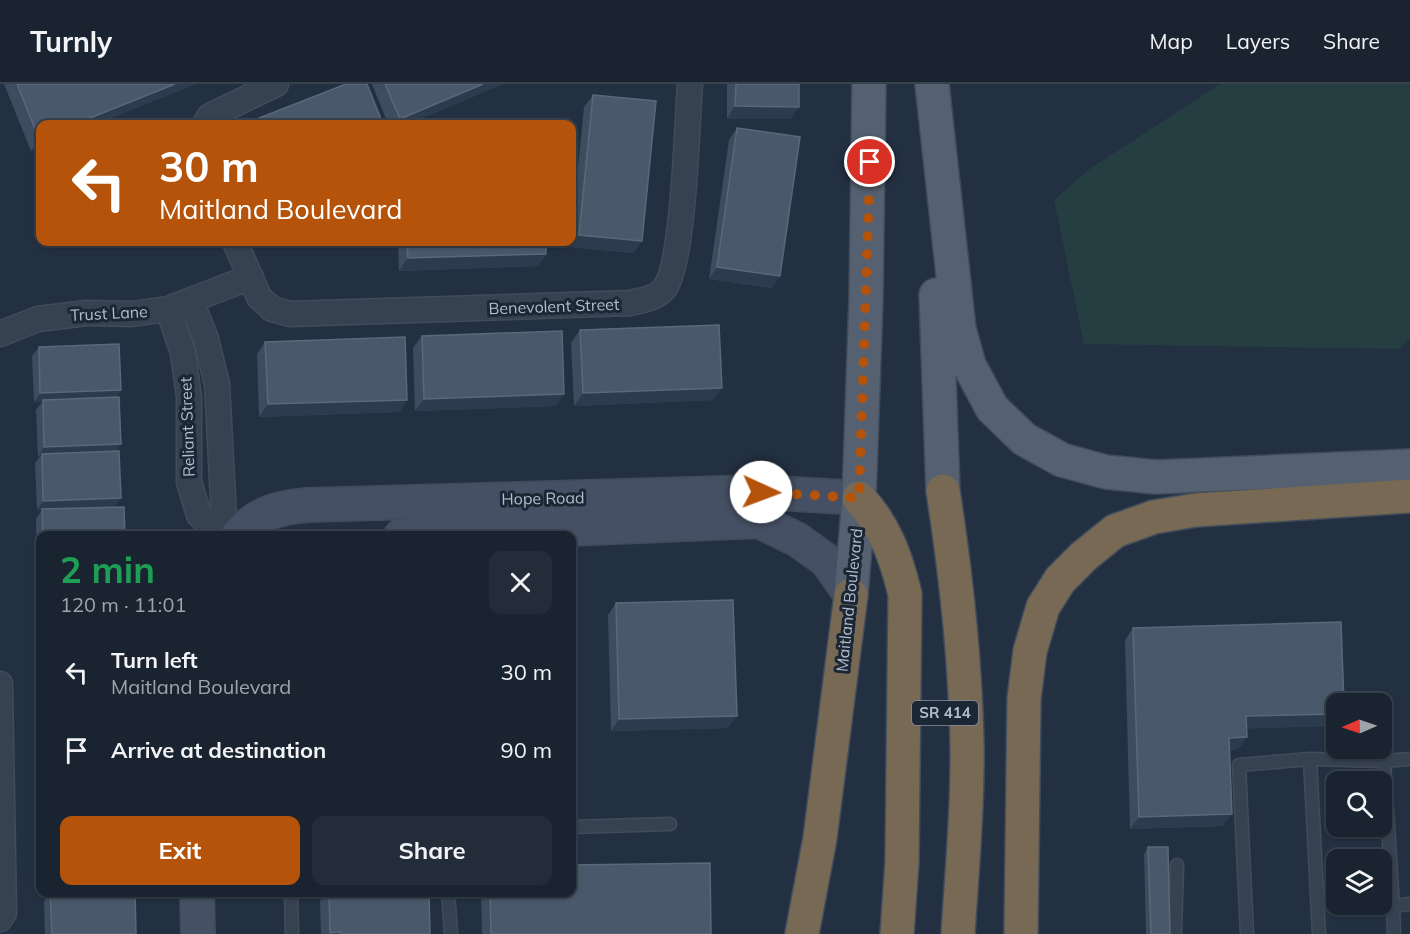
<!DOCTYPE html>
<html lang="en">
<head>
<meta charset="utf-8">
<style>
	:root { --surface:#1a2431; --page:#232c39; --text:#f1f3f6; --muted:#9fa4ab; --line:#38414d; --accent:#b45309 }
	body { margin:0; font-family:Mulish,sans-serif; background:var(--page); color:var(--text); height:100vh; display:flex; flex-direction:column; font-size:22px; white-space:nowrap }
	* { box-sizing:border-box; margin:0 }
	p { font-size:20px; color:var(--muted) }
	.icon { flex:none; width:33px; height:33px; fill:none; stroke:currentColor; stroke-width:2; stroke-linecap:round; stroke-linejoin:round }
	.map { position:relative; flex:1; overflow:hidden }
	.panel { position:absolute; left:36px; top:447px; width:540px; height:366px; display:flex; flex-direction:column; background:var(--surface); border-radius:12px; box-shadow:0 2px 4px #0004,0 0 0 2px var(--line) }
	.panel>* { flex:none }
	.hud { position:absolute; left:36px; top:36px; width:540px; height:126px; border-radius:12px; box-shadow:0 2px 4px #0004,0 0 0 2px var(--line); background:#b45309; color:#fff; overflow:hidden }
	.needle { width:39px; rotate:268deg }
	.tools { position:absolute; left:1326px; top:609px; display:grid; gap:12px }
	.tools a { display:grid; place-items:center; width:66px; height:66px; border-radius:12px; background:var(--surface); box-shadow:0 2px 4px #0004,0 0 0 2px var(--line); font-size:30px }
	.pin { position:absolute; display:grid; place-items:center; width:51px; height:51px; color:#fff; margin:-26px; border:3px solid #fff; border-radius:50%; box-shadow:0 2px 6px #0007 }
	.me { position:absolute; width:66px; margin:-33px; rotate:92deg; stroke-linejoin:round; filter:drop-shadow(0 0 4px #0008) }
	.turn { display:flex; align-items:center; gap:21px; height:126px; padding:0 24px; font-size:27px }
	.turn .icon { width:78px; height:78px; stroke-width:2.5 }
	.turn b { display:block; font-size:42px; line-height:51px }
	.round { display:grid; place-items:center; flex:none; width:63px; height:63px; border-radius:12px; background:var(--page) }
	.headline { display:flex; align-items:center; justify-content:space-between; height:102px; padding:0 24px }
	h1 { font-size:36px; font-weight:700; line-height:45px; color:#1e9e55 }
	.cta { display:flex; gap:12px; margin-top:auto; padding:12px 24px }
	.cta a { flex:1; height:69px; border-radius:12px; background:var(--accent); color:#fff; font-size:24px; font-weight:700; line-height:69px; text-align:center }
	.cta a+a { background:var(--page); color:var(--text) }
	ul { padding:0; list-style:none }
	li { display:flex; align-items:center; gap:18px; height:78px; padding:0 24px }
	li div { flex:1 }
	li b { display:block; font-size:22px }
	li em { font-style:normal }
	header { display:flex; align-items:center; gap:36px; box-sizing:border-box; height:84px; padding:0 30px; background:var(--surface); border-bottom:2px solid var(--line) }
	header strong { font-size:28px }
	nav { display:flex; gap:33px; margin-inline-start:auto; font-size:21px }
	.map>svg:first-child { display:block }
	.green { fill:#253e42 }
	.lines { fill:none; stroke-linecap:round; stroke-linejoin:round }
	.lane-casing { stroke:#414b5a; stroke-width:15 }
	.street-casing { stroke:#414b5a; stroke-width:27 }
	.secondary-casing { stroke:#414b5a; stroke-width:36 }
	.primary-casing { stroke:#414b5a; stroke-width:36 }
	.highway-casing { stroke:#424d5b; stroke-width:36 }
	.lane { stroke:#374251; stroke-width:12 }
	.street { stroke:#374251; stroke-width:24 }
	.secondary { stroke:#455064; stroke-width:33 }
	.primary { stroke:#556171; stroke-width:33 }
	.highway { stroke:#776954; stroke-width:33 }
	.wall { fill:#3d4c5f }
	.shaded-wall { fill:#2d3b4e }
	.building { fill:#4a586b; stroke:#5a687a; stroke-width:1.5 }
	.route { stroke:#b45309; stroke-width:10; stroke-dasharray:0 18 }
	.labels { text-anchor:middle; stroke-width:6; stroke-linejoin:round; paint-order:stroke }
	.shield { fill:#1c2736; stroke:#86909e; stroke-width:1.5 }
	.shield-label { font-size:15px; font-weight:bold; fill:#b4bdcb }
	.street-label { font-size:16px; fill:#b4bdcb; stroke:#1c2736 }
</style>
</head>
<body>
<header>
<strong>Turnly</strong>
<nav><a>Map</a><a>Layers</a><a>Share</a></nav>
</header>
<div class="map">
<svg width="1410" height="850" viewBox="0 0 1410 850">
	<rect width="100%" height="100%" fill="#233041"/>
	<!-- green -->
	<path class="green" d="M1220,0H1410V254L1399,265L1084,260L1054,116L1088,86Z"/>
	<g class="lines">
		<!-- lane casing -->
		<g class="lane-casing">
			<path id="lane" d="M1310,675L1319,850
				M1384,677L1410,675
				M572,743L670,740
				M291,808L292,850
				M448,808L451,850
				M1175,850L1177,781
				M1247,850L1239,681L1310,675L1384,677L1393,822
				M1394,850L1393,822L1410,820"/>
		</g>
		<!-- street casing -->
		<g class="street-casing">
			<path id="street" d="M205,40L210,32L276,0
				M235,158L259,213L272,225L290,230L630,219C642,216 655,215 664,205C684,181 687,38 690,0
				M191,217L206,255L217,300L225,452
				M168,225L183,269L189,313V398L199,431L221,452
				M0,250L38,235L87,229L132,230L168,225L251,193
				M0,600L4,829L0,835"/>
		</g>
		<!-- secondary casing -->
		<g class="secondary-casing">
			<path id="secondary" d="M237,452C257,429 277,424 307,421L761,408L859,414
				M401,452L759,437L798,456L827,477L851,511
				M197,808L198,850"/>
		</g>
		<!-- primary casing -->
		<g class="primary-casing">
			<path id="primary" d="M932,0L959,245L969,281L992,324L1024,355L1062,376L1106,388L1156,393L1410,382
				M936,211L943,407
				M851,511L859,414L866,215L869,0"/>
		</g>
		<!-- highway casing -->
		<g class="highway-casing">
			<path id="highway" d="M943,407C956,490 965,573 967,658C968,722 962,786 958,850
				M859,414C885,442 896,473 905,510L902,778L897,850
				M802,850L820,754L851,511
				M1021,850L1024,615L1030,567L1043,523L1060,496L1084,472L1115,447L1154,433L1196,426L1410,412"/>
		</g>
		<!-- lane -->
		<use href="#lane" class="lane"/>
		<!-- street -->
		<use href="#street" class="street"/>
		<!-- secondary -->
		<use href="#secondary" class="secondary"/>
		<!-- primary -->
		<use href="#primary" class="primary"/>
		<!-- highway -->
		<use href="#highway" class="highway"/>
	</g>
	<!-- wall -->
	<path class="wall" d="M4,0H196L96,40H40V63L31,67Z
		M372,0H503L408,40H388Z
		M727,0H799V23L790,35H727Z
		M593,11L634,169L570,163L584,23Z
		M737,44L772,204L709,195L729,56Z
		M398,158H546V170L538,182L399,187Z
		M580,246L713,316L574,322L571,259Z
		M422,252L556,322L415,327L413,264Z
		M265,258L407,316L399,328L259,333L257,270Z
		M39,263L121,306L115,314L116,367L115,423L125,452H40V482H37L36,435L42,426H37L35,379L40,373H38L36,326L42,318H34L32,272Z
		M616,519L728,644L611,647L608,531Z
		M40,542V591L39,545Z
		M1133,544L1335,642L1247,644V653L1238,665L1230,666L1223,742L1130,745L1125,556Z
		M40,598V645L39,601Z
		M1148,763L1170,850H1146L1144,770Z
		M47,808H135L136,850H45L44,818L49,810H47Z
		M326,808H429L430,850H321L320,817Z
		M481,808H572L711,850H482Z"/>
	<!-- shaded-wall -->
	<path class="shaded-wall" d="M175,0H196L96,40H75Z
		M483,0H503L408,40H396L400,35Z
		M735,22L799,23L790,35H727Z
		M40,54V63L31,67L39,55Z
		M579,151L642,157L634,169L570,163Z
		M546,170L538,182L399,187L408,174Z
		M717,183L780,192L772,204L709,195Z
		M722,304L713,316L574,322L583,309Z
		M121,306L114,315L43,316L42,318H34L40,309Z
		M564,310L556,322L415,327L424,315Z
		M407,316L399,328L259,333L268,320Z
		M121,360L114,370H42L40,373H38L44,363Z
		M121,414L114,424L37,426L43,417Z
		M1336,630V640L1335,642L1238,645L1246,632Z
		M737,632L728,644L611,647L619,635Z
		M1247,653L1238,665L1221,666L1229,654Z
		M1232,730L1223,742L1130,745L1139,733Z
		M340,848L339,850H329L330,849Z"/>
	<!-- building -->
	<path class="building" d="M17,0H175L75,40H40V54L39,55Z
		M346,0H367L383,40H244Z
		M385,0H483L400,35Z
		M736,0H799V23L735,22Z
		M593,11L656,17L642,157L579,151Z
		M737,44L800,53L780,192L717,183Z
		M407,158H546V170L408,174Z
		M719,241L722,304L583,309L580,246Z
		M562,247L564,310L424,315L422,252Z
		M405,253L407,316L268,320L265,258Z
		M119,260L121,306L40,309L39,263Z
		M119,313L121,360L44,363L43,316Z
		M119,367L121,414L43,417L42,370Z
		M124,423L125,452H43L42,425Z
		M733,516L737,632L619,635L616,519Z
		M1341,538L1344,620H1336V630L1246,632L1247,653L1229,654L1232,730L1139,733L1133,544Z
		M1148,763H1168L1170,850H1151Z
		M710,779L711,850H491L490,808H572V781Z
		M50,808H135L136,850H52Z
		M329,808H429L430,850H340V848L330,849Z"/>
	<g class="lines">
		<!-- route -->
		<path class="route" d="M761,408L859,414L870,78"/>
	</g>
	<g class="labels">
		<!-- shield labels -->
		<rect class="shield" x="912" y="617" width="66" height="24" rx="4.5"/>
		<g class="shield-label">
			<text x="945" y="634">SR 414</text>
		</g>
		<!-- street labels -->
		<g class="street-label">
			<text transform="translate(554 222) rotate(-2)" y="6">Benevolent Street</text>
			<text transform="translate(109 229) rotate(-3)" y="6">Trust Lane</text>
			<text transform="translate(187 343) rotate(-92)" y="6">Reliant Street</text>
			<text transform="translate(543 414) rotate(-1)" y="6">Hope Road</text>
			<text transform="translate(849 516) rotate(-84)" y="6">Maitland Boulevard</text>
		</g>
	</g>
</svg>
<div class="tools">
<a><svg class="needle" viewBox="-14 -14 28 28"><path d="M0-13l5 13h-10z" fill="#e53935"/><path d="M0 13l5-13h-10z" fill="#9fa4ab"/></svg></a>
<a><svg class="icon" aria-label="search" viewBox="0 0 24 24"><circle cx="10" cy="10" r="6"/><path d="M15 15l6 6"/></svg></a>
<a><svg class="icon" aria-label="layers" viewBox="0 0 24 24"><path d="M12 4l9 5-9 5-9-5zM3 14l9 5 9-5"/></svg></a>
</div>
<div class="pin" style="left:870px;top:78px;background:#d93025"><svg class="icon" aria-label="arrive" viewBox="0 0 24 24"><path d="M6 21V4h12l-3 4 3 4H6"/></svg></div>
<svg class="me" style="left:761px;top:408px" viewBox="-20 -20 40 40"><circle r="19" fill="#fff"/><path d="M0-13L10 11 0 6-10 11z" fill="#b45309"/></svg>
<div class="hud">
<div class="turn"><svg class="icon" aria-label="left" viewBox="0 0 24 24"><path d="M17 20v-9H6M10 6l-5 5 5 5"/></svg><div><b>30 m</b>Maitland Boulevard</div></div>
</div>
<section class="panel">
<div class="headline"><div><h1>2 min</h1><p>120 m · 11:01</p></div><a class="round"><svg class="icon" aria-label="close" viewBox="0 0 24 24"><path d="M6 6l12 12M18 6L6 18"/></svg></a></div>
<ul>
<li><svg class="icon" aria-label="left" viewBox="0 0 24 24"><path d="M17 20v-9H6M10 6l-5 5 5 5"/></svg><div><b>Turn left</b><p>Maitland Boulevard</p></div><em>30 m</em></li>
<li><svg class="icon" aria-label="arrive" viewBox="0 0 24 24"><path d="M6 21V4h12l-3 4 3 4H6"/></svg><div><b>Arrive at destination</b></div><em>90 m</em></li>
</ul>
<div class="cta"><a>Exit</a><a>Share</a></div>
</section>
</div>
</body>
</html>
